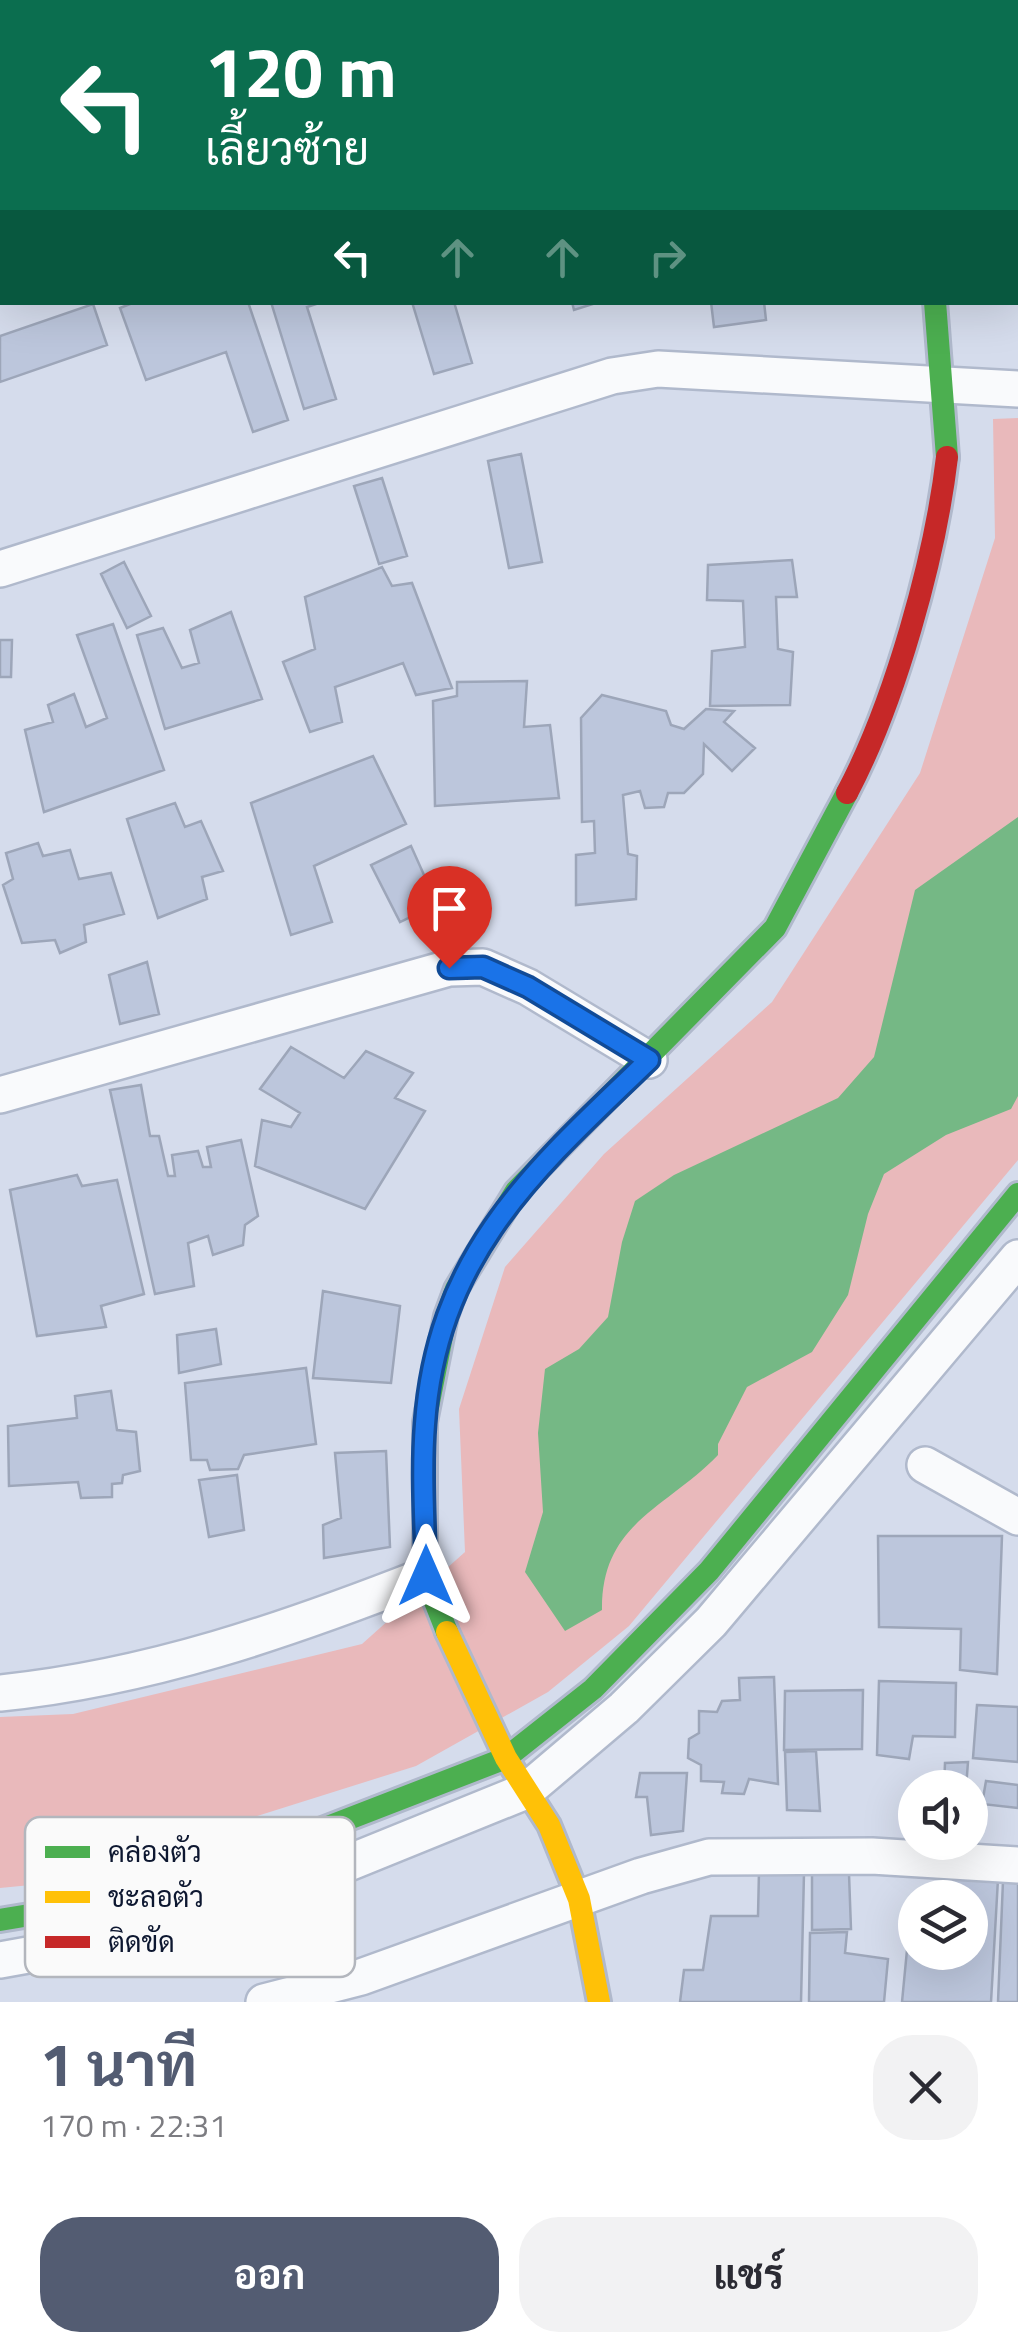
<!DOCTYPE html>
<html lang="th">
<head>
<meta charset="utf-8">
<style>
	:root { --surface:#fff; --page:#f2f2f3; --text:#2b2b33; --muted:#7c7c81; --accent:#535c72 }
	body { margin:0; font-family:"Titillium Web",Sarabun,sans-serif; background:var(--page); color:var(--text); height:100vh; display:flex; flex-direction:column; font-size:38px; white-space:nowrap }
	* { box-sizing:border-box; margin:0 }
	p { font-size:32px; color:var(--muted) }
	.icon { flex:none; width:55px; height:55px; fill:none; stroke:currentColor; stroke-width:2; stroke-linecap:round; stroke-linejoin:round }
	.map { position:relative; height:2002px; overflow:hidden }
	.sheet { display:flex; flex-direction:column; background:var(--surface); flex:1 }
	.sheet>* { flex:none }
	.top-card { position:absolute; left:0px; top:0px; width:1020px; height:305px; box-shadow:0 10px 40px #0002; background:#0b6e4f; color:#fff; overflow:hidden }
	.buttons { position:absolute; left:898px; top:1770px; display:grid; gap:20px }
	.buttons a { display:grid; place-items:center; width:90px; height:90px; border-radius:50%; background:var(--surface); box-shadow:0 10px 40px #0002; font-size:50px }
	.pin { position:absolute; display:grid; place-items:center; width:85px; height:85px; color:#fff; margin:-102px -42px; border-radius:50% 50% 50% 0; rotate:-45deg; box-shadow:0 0 10px #0007 }
	.pin .icon { rotate:45deg }
	.me { position:absolute; width:110px; margin:-55px; rotate:0deg; stroke-linejoin:round; filter:drop-shadow(0 0 8px #0008) }
	.turn { display:flex; align-items:center; gap:35px; height:210px; padding:0 40px; font-size:45px }
	.turn .icon { width:130px; height:130px; stroke-width:2.5 }
	.turn b { display:block; font-size:70px; line-height:85px }
	.lanes { display:flex; align-items:center; height:95px; padding:0 40px; background:#0003; justify-content:center; gap:50px; direction:ltr }
	.lanes .off { opacity:.35 }
	.round { display:grid; place-items:center; flex:none; width:105px; height:105px; border-radius:40px; background:var(--page) }
	.head { display:flex; align-items:center; justify-content:space-between; height:170px; padding:0 40px }
	h1 { font-size:60px; font-weight:700; line-height:75px; color:var(--accent) }
	.primary-button { display:flex; gap:20px; margin-top:auto; padding:20px 40px }
	.primary-button a { flex:1; height:115px; border-radius:40px; background:var(--accent); color:#fff; font-size:40px; font-weight:700; line-height:115px; text-align:center }
	.primary-button a+a { background:var(--page); color:var(--text) }
	.map>svg:first-child { display:block }
	.green { fill:#e9b9bb }
	.water { fill:#75b885 }
	.building { fill:#bcc6dc; stroke:#9da6b9; stroke-width:2.5 }
	.lines { fill:none; stroke-linecap:round; stroke-linejoin:round }
	.street-casing { stroke:#b0b9cc; stroke-width:40 }
	.fast-casing { stroke:#b0b9cc; stroke-width:28 }
	.slow-casing { stroke:#b0b9cc; stroke-width:28 }
	.jam-casing { stroke:#b0b9cc; stroke-width:28 }
	.street { stroke:#f9fafc; stroke-width:35 }
	.fast { stroke:#4caf50; stroke-width:22 }
	.slow { stroke:#ffc107; stroke-width:22 }
	.jam { stroke:#c62828; stroke-width:22 }
	.route-casing { stroke:#114b97; stroke-width:25 }
	.route { stroke:#1a73e8; stroke-width:18 }
	.key { fill:#fafafa; stroke:#b3b6bd; stroke-width:2.5 }
	.key-label { font-size:28px; fill:#0d1730 }
</style>
</head>
<body>
<div class="map">
<svg width="1018" height="2002" viewBox="0 0 1018 2002">
	<rect width="100%" height="100%" fill="#d5dcec"/>
	<!-- green -->
	<path class="green" d="M1018,418V1160L629,1626L548,1692L416,1766L41,1884L0,1888V1717L73,1714L362,1644L465,1552L459,1409L505,1267L604,1154L772,1002L920,773L995,538L993,419Z"/>
	<!-- water -->
	<path class="water" d="M1018,817V1096L1011,1109L946,1135L884,1174L868,1214L848,1295L812,1352L747,1387L718,1444V1455C666,1509 601,1523 602,1610L565,1631L525,1572L543,1512L538,1433L545,1369L579,1349L608,1317L622,1242L635,1201L674,1175L838,1098L874,1057L915,890Z"/>
	<!-- building -->
	<path class="building" d="M486,0H527V2H478Z
		M563,0H678L679,2H564Z
		M719,0H815L816,2H719Z
		M135,302H248L288,420L253,432L226,352L146,380L120,308Z
		M271,302H322L307,307L336,399L304,409Z
		M412,302H454L472,363L434,374Z
		M572,302H599L574,310Z
		M711,302H764L766,320L714,327Z
		M93,304L107,345L0,382V336Z
		M521,454L542,562L509,568L488,461Z
		M382,478L407,556L379,564L354,486Z
		M792,560L797,597H776L778,649L793,652L790,705L710,706L712,651L745,647L743,601L707,600L708,565Z
		M124,562L151,616L127,628L101,574Z
		M382,567L392,586L412,583L452,688L416,695L403,663L335,687L342,722L310,732L283,662L315,649L305,597Z
		M231,612L262,699L165,729L137,635L163,628L182,668L199,663L190,630Z
		M113,624L164,770L44,812L25,730L53,722L48,705L74,694L86,727L107,718L77,635Z
		M0,640H12L11,677H0Z
		M527,681L524,727L550,725L559,798L435,806L433,701L457,696V682Z
		M602,695L666,711L671,725L684,729L706,709L734,711L724,722L755,748L732,771L704,744L703,774L684,793H668L664,807L645,808L640,791L623,795L628,854L637,856L636,899L576,905V855L595,853L594,821L582,822L581,718Z
		M373,756L406,824L314,866L332,922L291,935L251,803Z
		M175,803L185,827L201,821L223,871L202,877L207,899L158,918L127,819Z
		M38,843L43,856L70,850L79,879L111,873L124,914L84,925L86,942L60,953L55,940L22,943L3,885L13,879L6,853Z
		M411,846L437,904L400,922L371,865Z
		M147,962L159,1014L120,1024L109,975Z
		M291,1047L344,1078L366,1051L413,1073L395,1098L425,1111L365,1209L255,1166L262,1120L291,1127L300,1113L260,1089Z
		M141,1085L150,1136H159L168,1176H175L172,1155L198,1151L203,1167H211L207,1147L241,1140L258,1216L245,1225L243,1245L213,1255L208,1236L188,1243L194,1286L155,1294L110,1090Z
		M77,1175L82,1186L117,1180L144,1294L101,1306L106,1327L37,1336L10,1190Z
		M323,1291L400,1306L391,1383L313,1378Z
		M216,1329L221,1364L179,1373L177,1335Z
		M306,1368L316,1444L244,1455L238,1469L210,1470L207,1460H191L185,1383Z
		M111,1391L117,1430L136,1432L140,1471L123,1475L122,1483L112,1484V1497L81,1498L78,1482L9,1486L8,1426L77,1418L75,1396Z
		M386,1451L390,1547L324,1558L323,1525L341,1518L335,1453Z
		M237,1475L244,1530L209,1537L199,1480Z
		M878,1536H1002L997,1674L960,1670L961,1629L879,1627Z
		M774,1677L778,1784L749,1779L744,1794L722,1793L724,1782L701,1781V1765L688,1758L689,1739L699,1733V1711L717,1712L722,1701L740,1700L739,1678Z
		M879,1681L956,1683L955,1737L913,1736L909,1759L877,1755Z
		M863,1690L862,1749L784,1750L785,1691Z
		M977,1705L1018,1707V1762L973,1758Z
		M816,1751L820,1811L787,1810L785,1752Z
		M968,1762L966,1788H944L945,1763Z
		M640,1773H687L683,1831L651,1835L647,1797H636Z
		M986,1781L1018,1785V1808L982,1804Z
		M759,1871L804,1873L801,2002H680L684,1970H703L711,1916H758Z
		M812,1873L849,1874L851,1929L812,1930Z
		M952,1878L998,1879L991,2002H902L907,1950L970,1952V1898H952Z
		M1003,1881L1018,1882V2002H998Z
		M847,1932L845,1953L888,1959L884,2002H809L810,1933Z"/>
	<g class="lines">
		<!-- street casing -->
		<g class="street-casing">
			<path id="street" d="M904,0V2
				M99,2L107,0
				M0,31H2
				M0,569L612,376L658,369L1018,389
				M0,1095L449,968L483,967L528,987L649,1060
				M925,1465L1018,1517
				M0,1693C149,1678 287,1630 425,1576
				M0,1960L100,1942L299,1883L526,1791L624,1708L711,1622L1018,1258
				M264,2002L361,1977L641,1876L709,1857L872,1856L1018,1865"/>
		</g>
		<!-- fast casing -->
		<g class="fast-casing">
			<path id="fast" d="M935,302L947,457
				M447,1632L425,1576V1422L446,1316L456,1289L516,1191L775,928L847,793
				M0,1920L72,1908L214,1871L506,1758L593,1689L709,1571L1018,1194"/>
		</g>
		<!-- slow casing -->
		<g class="slow-casing">
			<path id="slow" d="M447,1632L506,1758L549,1825L579,1899L599,2002"/>
		</g>
		<!-- jam casing -->
		<g class="jam-casing">
			<path id="jam" d="M847,793C895,702 935,559 947,457"/>
		</g>
		<!-- street -->
		<use href="#street" class="street"/>
		<!-- fast -->
		<use href="#fast" class="fast"/>
		<!-- slow -->
		<use href="#slow" class="slow"/>
		<!-- jam -->
		<use href="#jam" class="jam"/>
	</g>
	<g class="lines">
		<!-- route casing -->
		<g class="route-casing">
			<path id="route" d="M426,1576C425,1526 421,1474 425,1424C437,1254 535,1169 649,1060L528,987L483,967L449,968"/>
		</g>
		<!-- route -->
		<use href="#route" class="route"/>
	</g>
	<!-- legend -->
	<rect x="25" y="1817" width="330" height="160" rx="15" class="key"/>
	<rect x="45" y="1846" width="45" height="12" fill="#4caf50"/>
	<rect x="45" y="1891" width="45" height="12" fill="#ffc107"/>
	<rect x="45" y="1936" width="45" height="12" fill="#c62828"/>
	<g class="key-label">
		<text x="108" y="1862">คล่องตัว</text>
		<text x="108" y="1907">ชะลอตัว</text>
		<text x="108" y="1952">ติดขัด</text>
	</g>
</svg>
<div class="buttons">
<a><svg class="icon" aria-label="sound" viewBox="0 0 24 24"><path d="M4 9h4l5-4v14l-5-4H4zM17 9q2 3 0 6"/></svg></a>
<a><svg class="icon" aria-label="layers" viewBox="0 0 24 24"><path d="M12 4l9 5-9 5-9-5zM3 14l9 5 9-5"/></svg></a>
</div>
<div class="pin" style="left:449px;top:968px;background:#d93025"><svg class="icon" aria-label="arrive" viewBox="0 0 24 24"><path d="M6 21V4h12l-3 4 3 4H6"/></svg></div>
<svg class="me" style="left:426px;top:1576px" viewBox="-20 -20 40 40"><path d="M0-17L14 15 0 8-14 15z" fill="#1a73e8" stroke="#fff" stroke-width="4"/></svg>
<div class="top-card">
<div class="turn"><svg class="icon" aria-label="left" viewBox="0 0 24 24"><path d="M17 20v-9H6M10 6l-5 5 5 5"/></svg><div><b>120 m</b>เลี้ยวซ้าย</div></div>
<div class="lanes"><svg class="icon" aria-label="left" viewBox="0 0 24 24"><path d="M17 20v-9H6M10 6l-5 5 5 5"/></svg><svg class="icon off" aria-label="ahead" viewBox="0 0 24 24"><path d="M12 20V5M6 11l6-6 6 6"/></svg><svg class="icon off" aria-label="ahead" viewBox="0 0 24 24"><path d="M12 20V5M6 11l6-6 6 6"/></svg><svg class="icon off" aria-label="right" viewBox="0 0 24 24"><path d="M7 20v-9h11M14 6l5 5-5 5"/></svg></div>
</div>
</div>
<section class="sheet">
<div class="head"><div><h1>1 นาที</h1><p>170 m · 22:31</p></div><a class="round"><svg class="icon" aria-label="close" viewBox="0 0 24 24"><path d="M6 6l12 12M18 6L6 18"/></svg></a></div>
<div class="primary-button"><a>ออก</a><a>แชร์</a></div>
</section>
</body>
</html>
